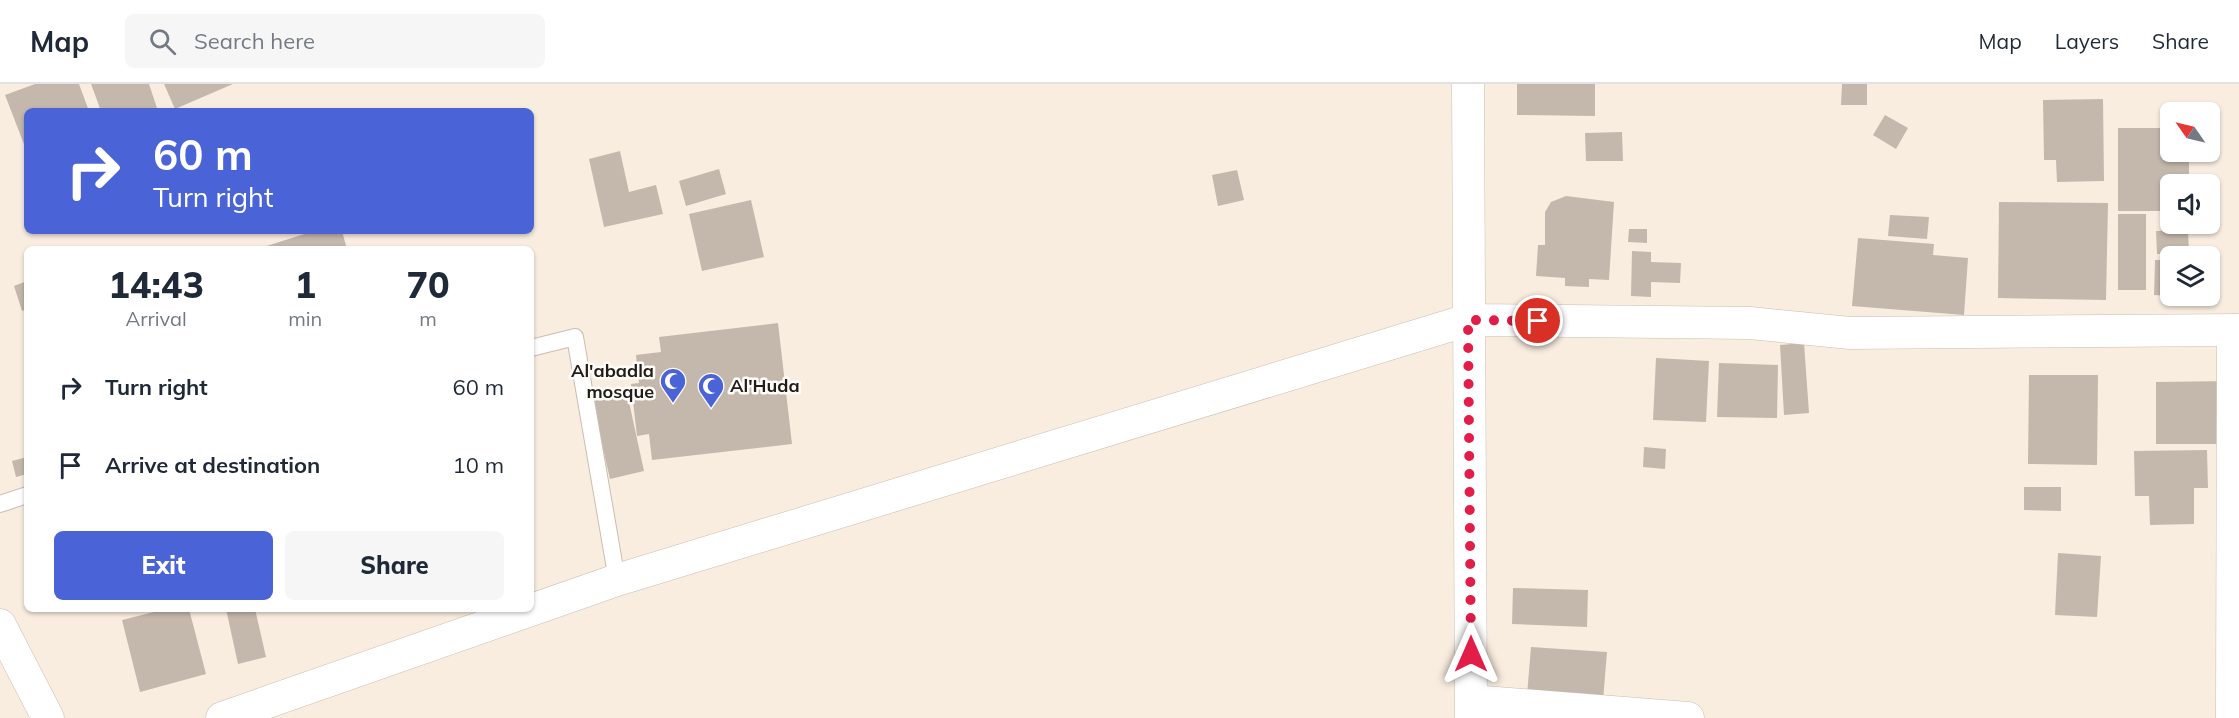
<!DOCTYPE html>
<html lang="en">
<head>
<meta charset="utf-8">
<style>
	:root { --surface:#fff; --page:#f6f6f7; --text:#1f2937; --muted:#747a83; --line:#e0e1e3; --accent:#4a64d8 }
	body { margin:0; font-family:Mulish,sans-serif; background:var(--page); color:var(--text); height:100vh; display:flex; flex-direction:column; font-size:22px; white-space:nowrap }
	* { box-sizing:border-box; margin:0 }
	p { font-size:20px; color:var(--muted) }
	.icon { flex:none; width:33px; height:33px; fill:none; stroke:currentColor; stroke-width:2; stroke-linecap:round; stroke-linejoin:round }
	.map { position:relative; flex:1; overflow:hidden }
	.side { position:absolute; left:24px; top:162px; width:510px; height:366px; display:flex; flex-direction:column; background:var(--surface); border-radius:9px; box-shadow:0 2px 4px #0004 }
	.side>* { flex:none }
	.banner { position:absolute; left:24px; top:24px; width:510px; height:126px; border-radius:9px; box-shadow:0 2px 4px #0004; background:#4a64d8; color:#fff; overflow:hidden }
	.needle { width:39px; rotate:304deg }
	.buttons { position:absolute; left:2160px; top:18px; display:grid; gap:12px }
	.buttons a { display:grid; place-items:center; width:60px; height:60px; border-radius:9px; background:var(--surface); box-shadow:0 2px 4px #0004; font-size:30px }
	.pin { position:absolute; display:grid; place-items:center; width:51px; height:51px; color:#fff; margin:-26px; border:3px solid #fff; border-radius:50%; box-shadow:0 2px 6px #0007 }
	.me { position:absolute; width:66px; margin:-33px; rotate:0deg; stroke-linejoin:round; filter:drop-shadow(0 0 4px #0008) }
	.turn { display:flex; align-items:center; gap:21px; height:126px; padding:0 30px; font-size:27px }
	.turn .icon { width:78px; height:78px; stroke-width:2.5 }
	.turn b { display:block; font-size:42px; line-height:51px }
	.eta { display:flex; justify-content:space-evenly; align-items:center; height:102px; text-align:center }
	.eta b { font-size:36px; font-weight:800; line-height:42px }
	.primary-button { display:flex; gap:12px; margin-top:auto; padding:12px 30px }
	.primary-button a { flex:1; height:69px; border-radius:9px; background:var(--accent); color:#fff; font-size:24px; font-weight:800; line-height:69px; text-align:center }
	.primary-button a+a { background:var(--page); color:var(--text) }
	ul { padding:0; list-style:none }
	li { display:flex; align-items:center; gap:18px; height:78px; padding:0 30px }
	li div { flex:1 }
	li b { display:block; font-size:22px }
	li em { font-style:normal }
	header { display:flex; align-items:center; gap:36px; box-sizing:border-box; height:84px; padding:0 30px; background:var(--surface); border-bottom:2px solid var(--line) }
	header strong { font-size:28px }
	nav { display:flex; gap:33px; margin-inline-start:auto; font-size:21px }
	.search { width:420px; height:54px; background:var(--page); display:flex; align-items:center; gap:15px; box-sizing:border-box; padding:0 21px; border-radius:9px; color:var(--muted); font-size:22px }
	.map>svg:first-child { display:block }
	.building { fill:#c4b8ac }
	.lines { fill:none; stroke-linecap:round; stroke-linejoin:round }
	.lane-casing { stroke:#cabdb1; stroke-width:18 }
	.street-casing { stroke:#cabdb1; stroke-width:33 }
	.lane { stroke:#fff; stroke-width:16 }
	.street { stroke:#fff; stroke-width:32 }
	.route { stroke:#e11d48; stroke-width:10; stroke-dasharray:0 18 }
	.labels { text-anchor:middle; stroke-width:5; stroke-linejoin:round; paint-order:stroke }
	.poi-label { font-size:18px; font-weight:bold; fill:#221d19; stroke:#fefcf9; text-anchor:end }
</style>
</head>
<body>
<header>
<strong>Map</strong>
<div class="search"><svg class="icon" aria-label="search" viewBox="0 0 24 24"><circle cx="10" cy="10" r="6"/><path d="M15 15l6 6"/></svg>Search here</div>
<nav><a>Map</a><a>Layers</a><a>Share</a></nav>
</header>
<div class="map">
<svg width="2239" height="634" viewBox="0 0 2239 634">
	<rect width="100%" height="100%" fill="#f9ede0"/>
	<!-- building -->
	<path class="building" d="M35,0H79L89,27H27V68L5,11Z
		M91,0H149L157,24L150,27H101Z
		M164,0H233L175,25Z
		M1517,0H1595V32L1517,31Z
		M1842,0H1867V21H1841Z
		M2103,15L2104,97L2057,98L2056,76H2044L2043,16Z
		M1885,31L1908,44L1896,65L1873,51Z
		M2118,44H2170V68H2189V100H2170V127H2118Z
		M1622,48L1623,77H1586L1585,49Z
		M620,67L629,108L656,101L663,130L604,143L589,75Z
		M719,85L726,110L686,122L679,97Z
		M1237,86L1244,116L1218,122L1212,91Z
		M1566,112L1614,118L1609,196L1589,195V203L1565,202V194L1536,192L1538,161H1545V128L1551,118Z
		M751,116L764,173L702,187L689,130Z
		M1999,118L2108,119L2106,216L1998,214Z
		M2118,130H2146V206H2118Z
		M1890,131L1929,133L1927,155L1888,152Z
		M1629,145H1647V159L1628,158Z
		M314,147H342L347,165H257Z
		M2156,147H2188L2189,169L2157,170Z
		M1858,154L1934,160L1933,171L1968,174L1964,231L1852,222Z
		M1632,167L1651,168V178L1681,179L1680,199L1651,198V213L1631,212Z
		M2155,176H2170V212L2154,211Z
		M27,197V225L22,227L14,202Z
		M778,239L792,360L652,376L649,350L637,352L631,300L639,299L636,271L661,268L659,253Z
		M1804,259L1809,329L1784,331L1780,261Z
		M1656,274L1709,277L1706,338L1653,336Z
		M1719,279L1778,281L1777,334L1717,333Z
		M2029,291H2098L2097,381L2028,380Z
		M2232,297L2231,360H2156V298Z
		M626,304L644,387L610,395L591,312Z
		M1644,363L1666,365L1665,385L1643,383Z
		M2207,366L2208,404H2194V440L2150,441L2149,412H2135L2134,367Z
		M27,373V390L16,393L12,377Z
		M2024,403H2061V427L2024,426Z
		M2058,469L2101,472L2097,533L2055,531Z
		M1513,504L1588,506L1587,543L1512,540Z
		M166,525H189L206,590L140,608L122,536Z
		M226,525H255L266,573L238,580Z
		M1531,563L1607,568L1603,617L1527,611Z"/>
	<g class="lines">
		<!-- lane casing -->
		<g class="lane-casing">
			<path id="lane" d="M531,264L575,253L617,496
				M0,420L27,411"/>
		</g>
		<!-- street casing -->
		<g class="street-casing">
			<path id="street" d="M1468,0L1471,634
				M0,541L48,634
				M1471,617L1688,634
				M222,634L617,496L1468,236L1750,239L1850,249L2239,246
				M2232,634L2233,246"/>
		</g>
		<!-- lane -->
		<use href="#lane" class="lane"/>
		<!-- street -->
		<use href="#street" class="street"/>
	</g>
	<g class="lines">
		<!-- route -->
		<path class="route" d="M1471,570L1468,236L1538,237"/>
	</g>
	<!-- icons -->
	<defs>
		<g id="mosque-pin" transform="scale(1.35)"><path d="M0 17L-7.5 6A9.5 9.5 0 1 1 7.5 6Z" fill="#4a64d8" stroke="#fefcf9"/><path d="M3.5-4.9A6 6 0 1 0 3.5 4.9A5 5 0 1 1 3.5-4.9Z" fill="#fff"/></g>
	</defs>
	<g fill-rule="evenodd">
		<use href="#mosque-pin" x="673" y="297"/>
		<use href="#mosque-pin" x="711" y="302"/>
	</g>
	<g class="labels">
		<!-- poi labels -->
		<g class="poi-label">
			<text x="654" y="293">Al'abadla<tspan x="654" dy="21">mosque</tspan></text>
			<text x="730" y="308" text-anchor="start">Al'Huda</text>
		</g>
	</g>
</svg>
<div class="buttons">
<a><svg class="needle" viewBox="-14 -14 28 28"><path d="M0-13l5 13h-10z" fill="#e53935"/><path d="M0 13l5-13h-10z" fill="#747a83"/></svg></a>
<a><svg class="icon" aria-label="sound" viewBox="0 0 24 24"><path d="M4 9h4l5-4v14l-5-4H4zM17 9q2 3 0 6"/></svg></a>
<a><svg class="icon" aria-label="layers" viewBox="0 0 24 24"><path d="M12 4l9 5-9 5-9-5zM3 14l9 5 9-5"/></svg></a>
</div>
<div class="pin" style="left:1538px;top:237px;background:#d93025"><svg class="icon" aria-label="arrive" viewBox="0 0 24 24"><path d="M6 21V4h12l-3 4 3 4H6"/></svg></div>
<svg class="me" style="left:1471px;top:570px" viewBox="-20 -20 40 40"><path d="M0-17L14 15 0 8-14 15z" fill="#e11d48" stroke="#fff" stroke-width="4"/></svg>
<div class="banner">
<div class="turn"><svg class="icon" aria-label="right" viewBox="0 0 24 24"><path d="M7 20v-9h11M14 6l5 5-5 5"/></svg><div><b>60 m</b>Turn right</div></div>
</div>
<section class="side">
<div class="eta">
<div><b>14:43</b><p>Arrival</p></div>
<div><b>1</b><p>min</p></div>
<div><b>70</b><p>m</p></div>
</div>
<ul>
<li><svg class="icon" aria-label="right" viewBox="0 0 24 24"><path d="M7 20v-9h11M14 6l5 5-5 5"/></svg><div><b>Turn right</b></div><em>60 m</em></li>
<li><svg class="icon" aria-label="arrive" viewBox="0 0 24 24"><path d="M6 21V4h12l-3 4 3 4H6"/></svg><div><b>Arrive at destination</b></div><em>10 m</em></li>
</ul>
<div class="primary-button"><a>Exit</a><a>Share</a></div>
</section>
</div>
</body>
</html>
